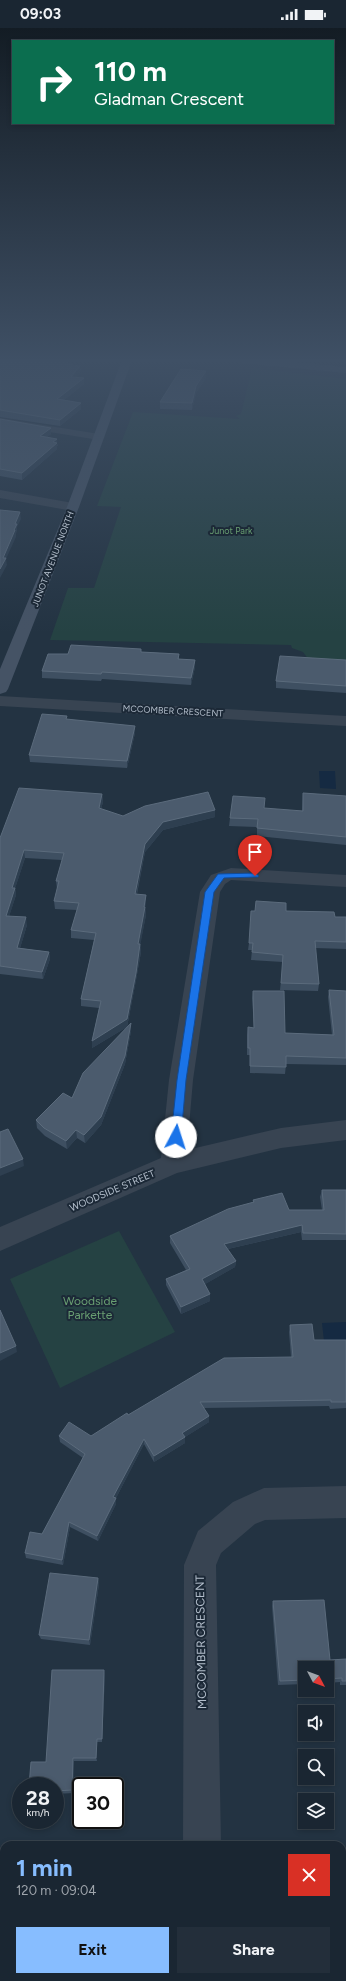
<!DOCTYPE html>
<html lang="en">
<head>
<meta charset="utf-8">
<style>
	:root { --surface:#1a2632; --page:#232e3a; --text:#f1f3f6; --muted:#9fa5ac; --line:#38434d; --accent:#87bdff }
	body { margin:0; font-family:Figtree,sans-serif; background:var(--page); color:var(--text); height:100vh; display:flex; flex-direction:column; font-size:15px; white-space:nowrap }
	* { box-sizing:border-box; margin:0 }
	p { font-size:13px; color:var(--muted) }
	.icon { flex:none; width:22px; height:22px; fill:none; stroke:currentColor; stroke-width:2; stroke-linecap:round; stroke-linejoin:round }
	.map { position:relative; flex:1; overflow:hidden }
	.sheet { position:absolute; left:0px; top:1813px; width:346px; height:140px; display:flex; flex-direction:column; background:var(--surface); border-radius:12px 12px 0 0; box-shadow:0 2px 6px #0003,0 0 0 1px var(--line) }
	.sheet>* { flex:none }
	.banner { position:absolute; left:12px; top:12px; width:322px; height:84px; border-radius:0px; box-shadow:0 2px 6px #0003,0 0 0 1px var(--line); background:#0b6e4f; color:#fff; overflow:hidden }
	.needle { width:26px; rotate:131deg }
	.fabs { position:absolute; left:298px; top:1633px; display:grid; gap:8px }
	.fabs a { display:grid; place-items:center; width:36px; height:36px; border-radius:0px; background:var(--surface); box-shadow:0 2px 6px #0003,0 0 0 1px var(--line); font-size:20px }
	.speed { position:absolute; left:12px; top:1749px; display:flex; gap:8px; font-size:20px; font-weight:700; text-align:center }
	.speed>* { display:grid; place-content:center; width:52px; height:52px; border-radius:50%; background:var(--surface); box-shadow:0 2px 6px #0003,0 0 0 1px var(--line); line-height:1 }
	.speed small { font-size:10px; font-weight:400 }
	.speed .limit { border:2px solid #111; border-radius:6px; background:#fff; color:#111 }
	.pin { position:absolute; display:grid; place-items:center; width:34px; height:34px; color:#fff; margin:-41px -17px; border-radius:50% 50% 50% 0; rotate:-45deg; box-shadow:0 0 4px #0007 }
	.pin .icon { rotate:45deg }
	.me { position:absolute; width:44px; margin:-22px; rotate:5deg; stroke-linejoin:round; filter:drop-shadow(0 0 3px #0008) }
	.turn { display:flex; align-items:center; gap:14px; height:84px; padding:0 16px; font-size:18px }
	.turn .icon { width:52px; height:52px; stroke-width:2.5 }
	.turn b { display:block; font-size:28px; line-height:34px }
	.round { display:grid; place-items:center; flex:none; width:42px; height:42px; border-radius:0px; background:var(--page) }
	.headline { display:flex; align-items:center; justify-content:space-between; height:68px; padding:0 16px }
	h1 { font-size:24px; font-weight:700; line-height:30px; color:var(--accent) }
	.action { display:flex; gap:8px; margin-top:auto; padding:8px 16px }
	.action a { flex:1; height:46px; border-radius:0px; background:var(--accent); color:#111; font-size:16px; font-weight:700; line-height:46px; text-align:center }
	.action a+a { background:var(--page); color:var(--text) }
	.status { display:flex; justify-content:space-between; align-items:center; height:28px; padding:0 20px; background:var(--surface); direction:ltr }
	.status svg { height:11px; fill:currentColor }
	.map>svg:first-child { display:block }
	.green { fill:#254243 }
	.water { fill:#152a42 }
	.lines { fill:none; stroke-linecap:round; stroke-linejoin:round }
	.street { fill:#384452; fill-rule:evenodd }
	.secondary { fill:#455365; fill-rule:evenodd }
	.wall { fill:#3e4f61 }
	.shaded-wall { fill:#2e3f50 }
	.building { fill:#4b5b6d; stroke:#5b6b7c }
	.route { fill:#1a73e8; stroke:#114b97 }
	.labels { text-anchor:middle; stroke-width:4; stroke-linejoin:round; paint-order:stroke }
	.far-park-label { font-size:9px; fill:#699f72; stroke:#1c2937 }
	.far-street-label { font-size:9px; fill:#b4bfcc; stroke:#1c2937 }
	.street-label { font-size:10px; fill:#b4bfcc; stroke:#1c2937 }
	.near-park-label { font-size:12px; fill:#699f72; stroke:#1c2937 }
	.near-street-label { font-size:12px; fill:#b4bfcc; stroke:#1c2937 }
</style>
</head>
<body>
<div class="status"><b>09:03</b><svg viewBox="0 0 49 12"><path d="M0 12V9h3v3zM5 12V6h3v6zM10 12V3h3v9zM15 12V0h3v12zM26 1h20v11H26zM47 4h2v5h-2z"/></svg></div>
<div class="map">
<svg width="346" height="1953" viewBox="0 0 346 1953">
	<rect width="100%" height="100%" fill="#233342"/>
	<!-- green -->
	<path class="green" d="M252,340L346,351V633L309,632L303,624L292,620L291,617L50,612L68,560H94L121,479L97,478L133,384L240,391L236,388L241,386Z
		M119,1203L175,1304L60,1360L10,1251Z"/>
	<!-- water -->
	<path class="water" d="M319,743H335L336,761L320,760Z
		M346,1294V1313H324L322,1295Z"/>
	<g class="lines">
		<!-- street -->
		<path class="street" d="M0,390L99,406L105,409L99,412L0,396Z
			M0,462L73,475L79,479L73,483L0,470Z
			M0,668L346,688V698L0,678Z
			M231,840L346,847V859L231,852L225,856L220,864L193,1052L187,1122L281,1100L346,1092V1112L281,1120L177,1145L0,1223V1199L161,1130L169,1052L200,864L211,847Z
			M346,1458V1490L265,1492L255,1496L221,1525L216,1537L221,1817H183L184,1537L198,1503L233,1474L264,1460Z
			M184,1949H224V1953H184Z"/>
		<!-- secondary -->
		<path class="secondary" d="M122,332H132L79,479L8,661L6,664L0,666V641L67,479Z
			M236,332H273L346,339V345L241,335Z"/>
	</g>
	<!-- wall -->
	<path class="wall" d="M0,332H75L71,337L80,338L81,343L76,349L84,350V356L64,372L81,381L60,398L0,389Z
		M206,343V350L196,365L192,382L160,381V374Z
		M0,391L51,400V406L47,409L58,417L57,418V421L22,452L0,448Z
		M141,621V624L179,626V631L195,632V639L191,657L102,651L101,653L42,650V643L68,626Z
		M346,632V665L276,660V653Z
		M68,692L135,698V705L127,740L30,734L29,727Z
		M303,765L346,768V817L257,808V799L229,798L230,790L302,783Z
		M102,766L103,774L101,781L123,788L215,782V789L163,802L145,824L137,866L146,867V874L145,879L146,887L140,916L141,924L136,952L127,999L92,1020V1013L99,980L81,978V971L94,912L71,910V902L77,882L55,881L54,873L57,861L56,853L62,832L25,830L15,860L16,867L9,888L27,897L20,920L49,924L50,931L43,951L0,946V810Z
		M286,883L335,889H346V921L315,920L319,956L318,963L280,962L283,934L251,932L252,922H248L249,915Z
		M329,962L346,963V1037L286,1036L285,1046L250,1045V1027H247V1007L248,999L254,1000L252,970L253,963L285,1005L332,1007L328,969Z
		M131,1003L125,1036L101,1097L85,1115L77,1110L67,1121L45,1108L37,1100L36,1092L72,1070Z
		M322,1162H346V1212H302L301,1204L228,1221L236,1233L235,1239L205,1256L210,1273L181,1286L166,1257V1251L186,1242L170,1215V1208L253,1175V1172L289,1182H322L320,1169Z
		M290,1297L314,1312H346V1380L330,1381L329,1378L204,1380L209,1394L185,1409V1415L154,1434L144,1416L116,1470V1476L98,1513L70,1499L63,1537L26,1530L25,1525L42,1506L83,1430L60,1414L59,1408H91L128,1387L291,1329L289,1304Z
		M98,1550L99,1556L90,1617L41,1611L39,1607Z
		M273,1573L330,1632L346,1631V1657H340V1654L327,1655V1640H305V1656L278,1657L272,1578Z
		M105,1646L102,1714H97V1733H74V1765L55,1766V1758L46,1734Z"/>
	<!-- shaded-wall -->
	<path class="shaded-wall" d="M69,332H75L66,342V336Z
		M80,338L81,343L72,354L71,349Z
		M206,343V350L196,365L192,382V375L196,358Z
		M84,350V356L57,378V371Z
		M81,375V381L60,398V392Z
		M51,400V406L41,414L40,408Z
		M57,411V421L22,452V445Z
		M20,484L21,491L17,499V503L16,506V509L6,531L7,537L0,550V541L3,530L14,502L15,496Z
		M195,632V639L191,657V650Z
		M135,698V705L127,740V733Z
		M102,766L103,774L99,788V780Z
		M215,782V789L163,802L145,824L135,873V866L145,816L163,794Z
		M24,822L25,830L13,867L12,860Z
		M15,860L16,867L7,895L6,888Z
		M146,867V874L144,887V879Z
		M145,879L146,887L139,924L138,916Z
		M26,889L27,897L18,927L17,920Z
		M140,916L141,924L136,952L127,999L92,1020V1013Z
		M49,924L50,931L43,951L42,944Z
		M131,995V1003L125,1036L101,1097L85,1115L84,1107Z
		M76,1102L77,1110L67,1121L66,1113Z
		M23,1131L24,1138L0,1148V1140Z
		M302,1197L301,1204L223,1222L224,1216Z
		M236,1233L235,1239L202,1258V1251Z
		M210,1266V1273L181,1286V1279Z
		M16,1318L17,1324L0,1333V1325Z
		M209,1388V1394L182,1411V1405Z
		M185,1409V1415L154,1434V1428Z
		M144,1411V1416L116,1470V1476L98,1513L97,1508L113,1469Z
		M69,1494L70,1499L63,1537L62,1532Z
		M98,1550L99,1556L90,1617L89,1612Z
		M104,1642L105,1646L102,1714V1711Z
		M97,1711V1733L96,1730Z
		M73,1730L74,1733V1765L72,1762Z"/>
	<!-- building -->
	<path class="building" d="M0,332H69L66,336L80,338L71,349L84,350L57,371L81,375L60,392L0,382Z
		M181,341L206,343L196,358L192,375L160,374Z
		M0,391L51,400L40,408L57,411L53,414L57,415L22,445L0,441Z
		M0,482L20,484L15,496H17L14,502H15L3,530H6L0,541Z
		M71,617L141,621V624L179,626L178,631L195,632L191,650L102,644L101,646L42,643L48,626H68Z
		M280,628L346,632V658L276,653Z
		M42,686L67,688L66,691L135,698L127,733L29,727Z
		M19,760L102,766L99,780L123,788L145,778L208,764L215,782L163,794L145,816L135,866L146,867L144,879H145L138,916H140L136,945L127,991L92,1013L101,973L81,971L96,905L71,902L79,875L54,873L59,853H56L64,825L24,822L12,860H15L6,888L26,889L17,920L49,924L42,944L0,938V810Z
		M303,765L346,768V809L257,800L258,791L230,790L233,768L265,770L264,780L303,783Z
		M256,873L286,875V883L334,884L335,889H346V914L315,913L319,956L281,955L283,927L252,924L253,915H249L251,883H255Z
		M329,962L346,963V1030L286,1028V1039L250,1038V1020H248V999L254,1000L253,963H284L285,1005L334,1007Z
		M131,995L125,1028L101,1089L84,1107L76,1102L66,1113L44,1100L36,1092L63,1065L72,1070L83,1045Z
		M8,1101L23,1131L0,1140V1104Z
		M322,1162H346V1206L303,1205L302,1197L224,1216L236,1233L202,1251L210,1266L181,1279L166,1251L190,1241L170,1208L228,1181L254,1174L253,1172L282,1165L289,1182H324Z
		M0,1282L16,1318L0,1325Z
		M312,1296L314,1312H346V1374H331V1372L200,1374L209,1388L182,1405L185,1409L154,1428L144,1411L113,1469L116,1470L97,1508L69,1494L62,1532L25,1525L30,1504L42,1506L85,1426L59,1408L69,1394L91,1408L127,1385L128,1387L224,1330L293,1329L290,1297Z
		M50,1545L98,1550L89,1612L39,1607Z
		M324,1572L330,1632L346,1631V1653H342V1650L327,1651V1640H305V1652L280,1653L273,1573Z
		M52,1642H104L102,1711H97L96,1730H73L72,1762L55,1763V1758H29L31,1734H46Z
		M4,1836V1909L0,1910V1837Z
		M342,1848H346V1921L342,1922Z"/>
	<!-- sky -->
	<linearGradient id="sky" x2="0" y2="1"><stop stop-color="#131c24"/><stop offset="0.55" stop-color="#3f5065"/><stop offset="1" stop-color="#3f5065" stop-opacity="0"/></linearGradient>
	<rect width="346" height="605" fill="url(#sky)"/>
	<!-- route -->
	<path class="route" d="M255,845L259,848L258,849L224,850L214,864L186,1052L181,1109L176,1113L171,1109L177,1052L205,864L218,846Z"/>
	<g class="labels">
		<!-- far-park labels -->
		<g class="far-park-label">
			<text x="231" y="506">Junot Park</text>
		</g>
		<!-- far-street labels -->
		<g class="far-street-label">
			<text transform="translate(53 531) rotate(-69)" y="3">JUNOT AVENUE NORTH</text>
			<text transform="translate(173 683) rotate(3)" y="3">MCCOMBER CRESCENT</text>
		</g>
		<!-- street labels -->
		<g class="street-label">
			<text transform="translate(112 1162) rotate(-23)" y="4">WOODSIDE STREET</text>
		</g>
		<!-- near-park labels -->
		<g class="near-park-label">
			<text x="90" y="1277">Woodside<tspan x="90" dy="14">Parkette</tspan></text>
		</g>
		<!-- near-street labels -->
		<g class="near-street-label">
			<text transform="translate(201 1614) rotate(-91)" y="4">MCCOMBER CRESCENT</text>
		</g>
	</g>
</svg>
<div class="fabs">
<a><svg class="needle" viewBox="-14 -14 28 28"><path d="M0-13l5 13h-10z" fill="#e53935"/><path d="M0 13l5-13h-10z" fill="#9fa5ac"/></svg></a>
<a><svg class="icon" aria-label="sound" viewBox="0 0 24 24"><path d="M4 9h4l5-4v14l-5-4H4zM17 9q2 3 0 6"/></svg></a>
<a><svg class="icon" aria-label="search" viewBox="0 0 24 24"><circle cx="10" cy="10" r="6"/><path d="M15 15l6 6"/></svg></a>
<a><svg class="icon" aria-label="layers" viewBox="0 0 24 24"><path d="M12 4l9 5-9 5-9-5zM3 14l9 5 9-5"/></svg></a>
</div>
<div class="speed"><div>28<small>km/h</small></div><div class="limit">30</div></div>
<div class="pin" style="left:255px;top:848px;background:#d93025"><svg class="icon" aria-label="arrive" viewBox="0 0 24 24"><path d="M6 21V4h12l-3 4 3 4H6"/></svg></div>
<svg class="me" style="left:176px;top:1109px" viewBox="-20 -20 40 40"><circle r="19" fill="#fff"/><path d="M0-13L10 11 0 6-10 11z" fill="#1a73e8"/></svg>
<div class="banner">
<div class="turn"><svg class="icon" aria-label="right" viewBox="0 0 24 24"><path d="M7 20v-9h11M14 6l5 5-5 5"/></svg><div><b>110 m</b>Gladman Crescent</div></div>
</div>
<section class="sheet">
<div class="headline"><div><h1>1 min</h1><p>120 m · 09:04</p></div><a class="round" style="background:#d93025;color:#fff"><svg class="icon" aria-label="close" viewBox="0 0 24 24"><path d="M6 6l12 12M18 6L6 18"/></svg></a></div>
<div class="action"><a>Exit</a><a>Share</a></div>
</section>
</div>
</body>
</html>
